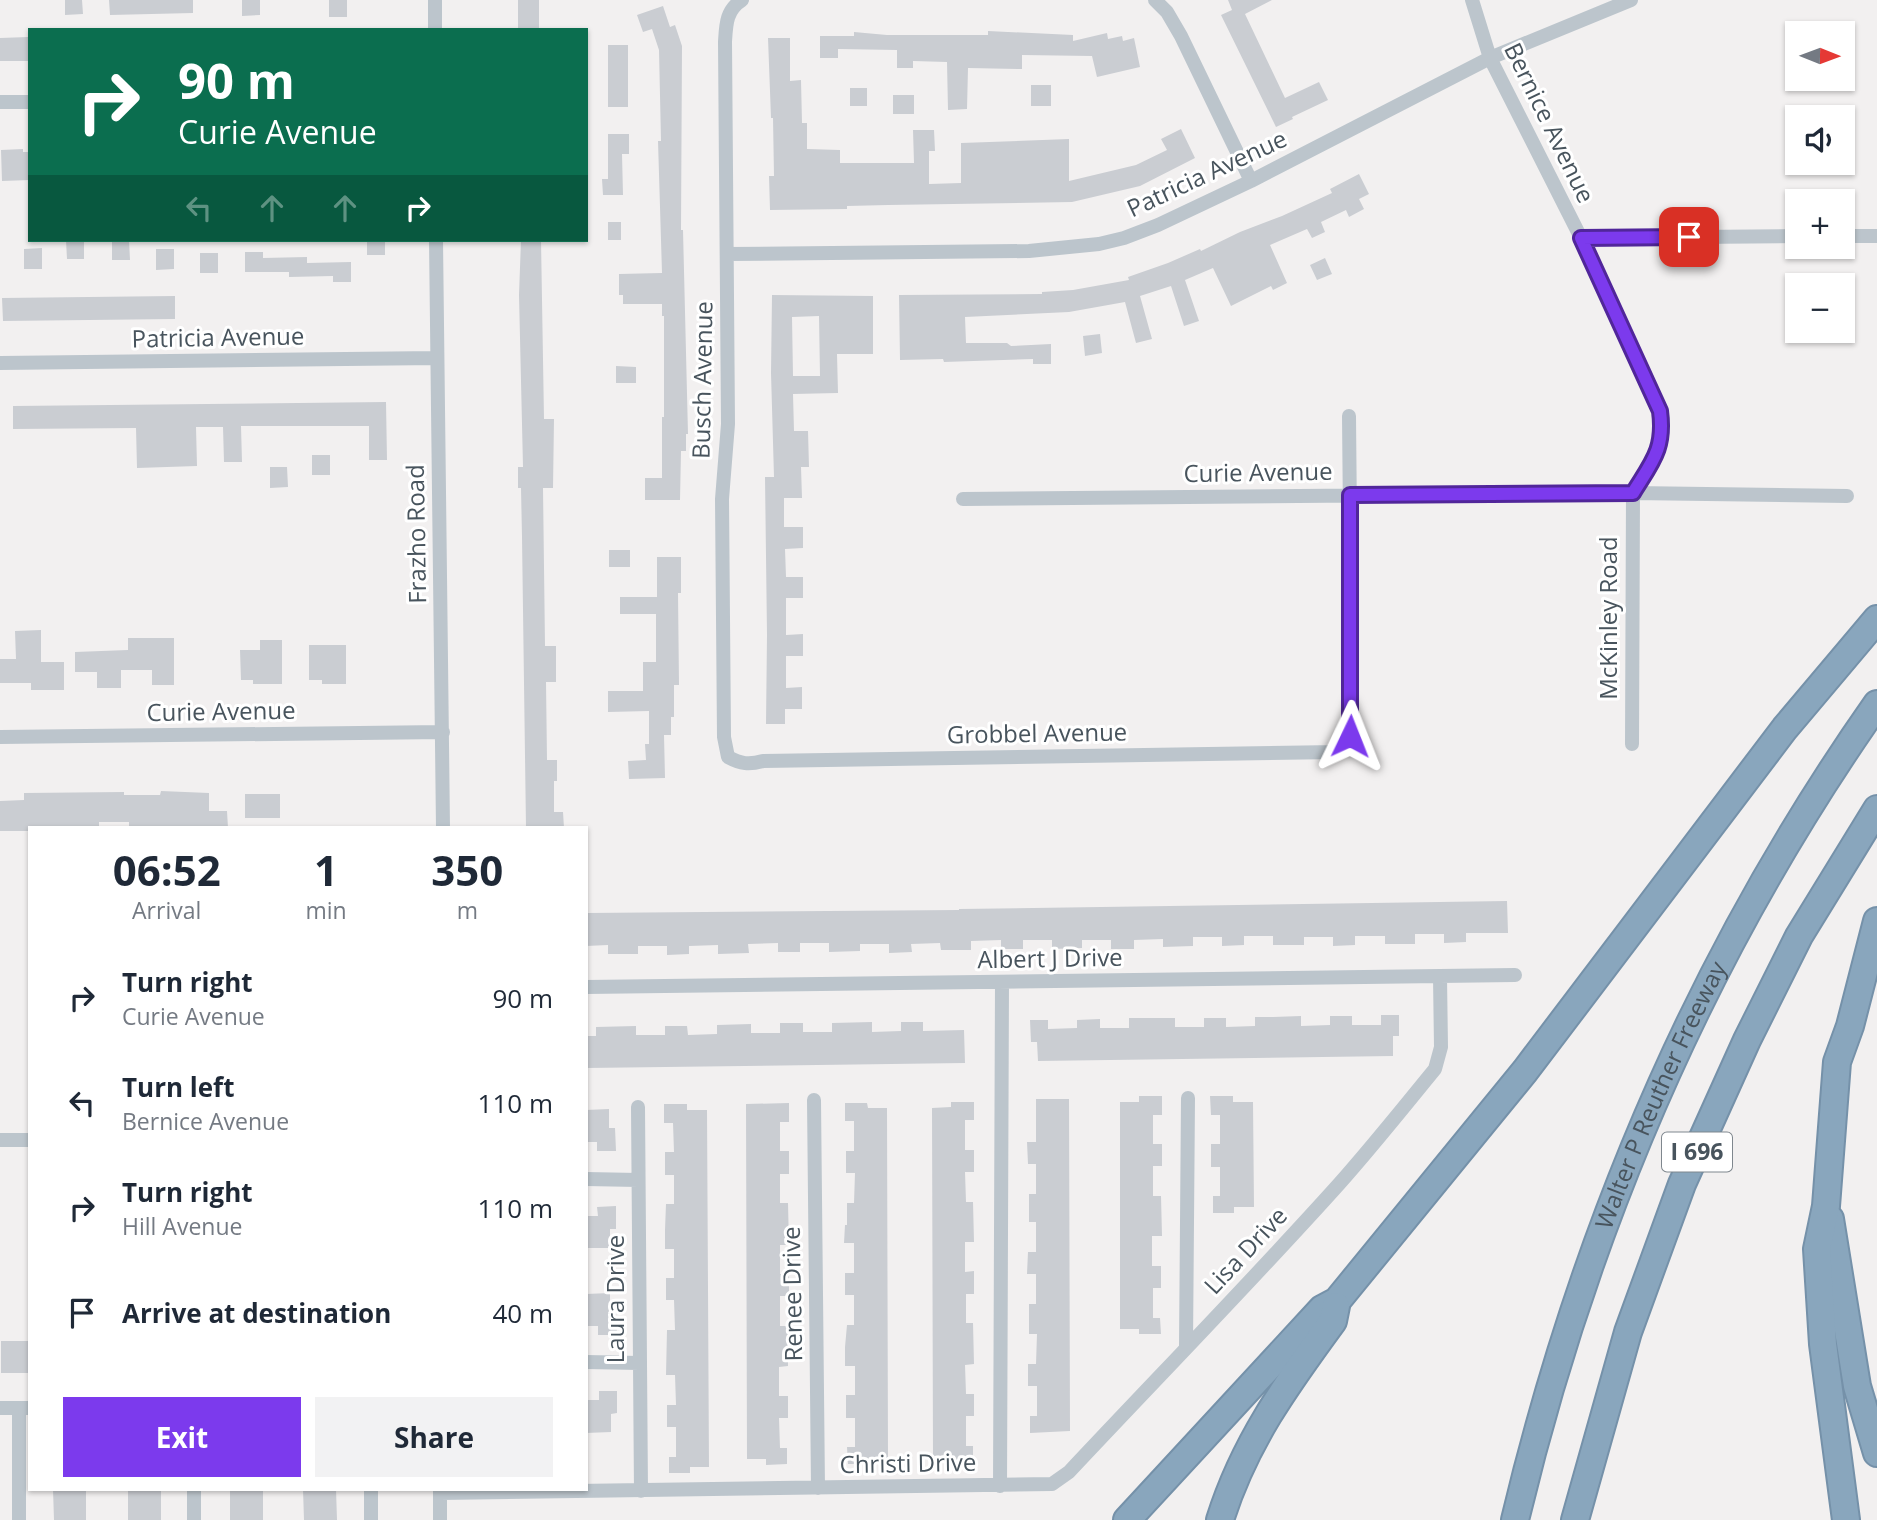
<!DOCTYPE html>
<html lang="en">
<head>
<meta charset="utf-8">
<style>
	:root { --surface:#fff; --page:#f2f2f3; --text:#1f2937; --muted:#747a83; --accent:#7c3aed }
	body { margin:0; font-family:"Open Sans",sans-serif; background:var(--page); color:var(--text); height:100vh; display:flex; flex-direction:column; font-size:26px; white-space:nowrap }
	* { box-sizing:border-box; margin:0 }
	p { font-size:23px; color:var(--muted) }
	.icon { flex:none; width:38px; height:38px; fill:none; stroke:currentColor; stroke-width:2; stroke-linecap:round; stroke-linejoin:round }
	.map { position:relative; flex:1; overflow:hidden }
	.sheet { position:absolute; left:28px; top:826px; width:560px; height:665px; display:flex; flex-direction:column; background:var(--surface); border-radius:0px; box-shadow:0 2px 5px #0004 }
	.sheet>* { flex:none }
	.guide { position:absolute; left:28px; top:28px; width:560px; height:214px; border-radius:0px; box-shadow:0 2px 5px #0004; background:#0b6e4f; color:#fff; overflow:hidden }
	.needle { width:46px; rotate:91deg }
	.controls { position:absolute; left:1785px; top:21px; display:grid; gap:14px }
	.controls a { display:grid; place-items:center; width:70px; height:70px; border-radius:0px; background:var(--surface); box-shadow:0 2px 5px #0004; font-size:35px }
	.pin { position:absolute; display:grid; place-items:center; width:60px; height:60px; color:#fff; margin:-30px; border-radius:14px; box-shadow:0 4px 10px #0006 }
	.me { position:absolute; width:77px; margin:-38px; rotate:2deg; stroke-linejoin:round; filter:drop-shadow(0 0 5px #0008) }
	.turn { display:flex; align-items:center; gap:24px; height:147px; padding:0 35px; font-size:32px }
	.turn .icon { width:91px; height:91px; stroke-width:2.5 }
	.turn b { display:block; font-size:49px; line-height:60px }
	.lanes { display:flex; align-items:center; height:66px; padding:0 35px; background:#0003; justify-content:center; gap:35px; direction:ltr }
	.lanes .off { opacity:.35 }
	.eta { display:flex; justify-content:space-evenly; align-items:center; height:119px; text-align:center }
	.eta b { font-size:42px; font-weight:700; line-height:49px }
	.primary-button { display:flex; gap:14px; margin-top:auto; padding:14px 35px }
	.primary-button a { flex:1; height:80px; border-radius:0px; background:var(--accent); color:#fff; font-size:28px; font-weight:700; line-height:80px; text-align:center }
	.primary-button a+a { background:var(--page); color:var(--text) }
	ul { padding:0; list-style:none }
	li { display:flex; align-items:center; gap:21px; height:105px; padding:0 35px }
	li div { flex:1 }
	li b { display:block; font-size:26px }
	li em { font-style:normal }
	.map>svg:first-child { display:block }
	.building { fill:#cacdd2; fill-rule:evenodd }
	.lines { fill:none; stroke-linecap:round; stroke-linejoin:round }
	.motorway-casing { stroke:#7591a9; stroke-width:30 }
	.minor { stroke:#bcc5cc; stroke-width:14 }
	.motorway { stroke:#89a6bd; stroke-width:26 }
	.route-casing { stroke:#51269a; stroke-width:18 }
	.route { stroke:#7c3aed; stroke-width:12 }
	.labels { text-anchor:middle; stroke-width:6; stroke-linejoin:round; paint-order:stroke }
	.shield { fill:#fff; stroke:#7f878e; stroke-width:2 }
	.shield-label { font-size:23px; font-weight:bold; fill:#48545d }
	.street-label { font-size:24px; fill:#48545d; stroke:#fff }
</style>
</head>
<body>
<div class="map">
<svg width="1877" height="1520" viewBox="0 0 1877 1520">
	<rect width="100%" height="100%" fill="#f2f0f0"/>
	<!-- building -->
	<path class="building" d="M65,0H82L83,14L65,15Z
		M109,0H193V13L110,15Z
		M242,0H260V15L242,16Z
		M329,0H347V17H329Z
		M518,0H539V30H518Z
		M1228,0H1272L1245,14L1285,98L1319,82L1328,100L1292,117L1293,119L1276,127L1221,15L1232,10Z
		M663,6L670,27L675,25L682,46L681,230H683L688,434H686V451H681L680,500H645V478H662V417H664V316H662V304H623V295H619V274L662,273L658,141H661L659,50L652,29L643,32L637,15Z
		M988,31L1073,35V41L1107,33L1108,39L1122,36L1123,41L1134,38L1140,67L1097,77L1092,56L1022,55V69L968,68L967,109L948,110L947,62L913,61V68H897V50L838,49V58H820V36H854V32L887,35H988Z
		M28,37V61H0V38Z
		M768,38H790V81L801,80L802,123H807V149L840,150V163H914L913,130H934L935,151H929V184L961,183V143L1069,139V181L1136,165L1167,150L1161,139L1181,129L1195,158L1140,186L1072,202L888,205L847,206V209L770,210L769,176H774L773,118H771Z
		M608,45H628V107H608Z
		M1031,85H1051V106H1031Z
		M850,88H867V106H850Z
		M893,95H914V114H893Z
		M608,134H629V154H622L623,195H603L602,179H608Z
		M23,149V152H30V180L2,181L1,150Z
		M1359,174L1369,194L1359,199L1364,209L1349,217L1346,210L1321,222L1325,232L1312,238L1307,229L1270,245L1287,283L1273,290L1271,286L1231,306L1213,268L1185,280L1199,321L1184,326L1171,286L1140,296L1152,339L1136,343L1125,302L1069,312L965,317L966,343H1007L1011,346L1051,344V364H1033V359L944,362L943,359L900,360L899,295L1042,294V292L1073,290L1129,280L1128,277L1168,263L1200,249L1201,251L1240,232L1282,216L1332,193L1330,189Z
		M608,222H621V240H608Z
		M66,240H84V259H67Z
		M112,240H129L130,260H112Z
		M367,240H385V255H367Z
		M521,240H541L544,419H554L553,488H543L545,646H556V682H546L547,760H557V781H554V812H563L564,828H526L522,537L521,488H518V467H523L519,295Z
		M42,248V269H24V249Z
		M156,249H174V269L156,270Z
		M245,252H263V258L307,257V263L351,262V282H333V276L289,277V272H245Z
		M200,253H218V273H200Z
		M1325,258L1332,274L1317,280L1310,265Z
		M772,295L873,296V354H837L838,393L793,394L794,431H808L809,467H801L802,498H784V527H803V548L785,549L786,577H803V598H786V635L803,634V656H786V688L802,687V709H785V724H766L767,635L765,477H774L771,373ZM819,316L820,376H793L792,317Z
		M175,296V319L3,321L2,298Z
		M1100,334L1102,353L1085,356L1083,336Z
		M616,366L636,367V383H616Z
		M386,402L387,460H369V426H241L242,462H224L223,427H196L197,466L137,468L136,428L13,429V406Z
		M312,455H330V475H312Z
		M270,467H287L288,487L270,488Z
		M609,550H630V567H609Z
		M657,557H681V593H678L679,685H674V717H671V735H664L665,778L629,779L628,761L646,760L645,744H649V711L608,712V691H643V662H656V614H620V597H657Z
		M41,630V662H64V690H31V683H0V659H16L15,631Z
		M128,638H174V685H152V670H121V688H97V672H75V652L128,650Z
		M260,640H282V684H253V680H241L240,650H260Z
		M309,645H346V684H322V680H309Z
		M161,791L209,793V811H227L228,828H129V822H99V828H30V831H0V801L24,800V793L124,792V795H160Z
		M245,794H280V818H245Z
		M1507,901L1508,933H1466V942L1444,943V934H1415V944H1385V936H1355V945L1333,946V937H1304V945H1273V936H1244V945L1222,946V937H1193V946L1163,947V939L1134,940V949H1111V940H1082V948L1052,949V940H1023V949H1001V940L971,941V950H941L940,943L911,944L912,952L889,953V944H860V951L829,952V943H800V952H778V943L748,944L749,953L718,954V945L689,946V954L667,955V946H638V954H608V945L586,946V913L959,910V909Z
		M1381,1015H1399V1036H1393V1056L1038,1061L1037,1042H1031L1030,1020H1048V1029L1077,1028V1020L1100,1019V1028H1129V1018H1175V1027H1204V1018H1226V1027L1255,1026V1017H1273L1301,1016V1026L1330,1025V1016H1352V1025H1381Z
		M872,1022V1032L901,1031V1022H923V1031L964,1030L965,1063L586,1068V1036H596V1027L636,1026V1035H665V1026H687L688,1035L717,1034V1025L751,1024V1033H780V1023H803V1032H832V1023Z
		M1139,1096H1162V1115H1153V1144H1162V1166H1153V1196H1161L1162,1236H1152V1266H1161V1288H1153V1318H1160L1161,1334H1139V1329H1120V1102H1139Z
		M1210,1096H1233V1102H1253L1254,1207H1234V1213H1213V1196H1220V1167H1211V1144H1220V1115H1211Z
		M1036,1099H1069L1070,1431L1030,1433V1416H1037V1386H1028V1364H1036L1037,1334H1029V1304H1036V1274H1027L1028,1252H1036V1222H1029V1194H1036V1164H1028L1027,1142H1036Z
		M951,1102H974V1120H965V1150H974V1172H965L966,1202H973L974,1242H965V1272L974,1271V1294H966V1323H973L974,1364L965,1365L966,1394H974V1416H966V1446H973V1462L952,1463V1457H933L932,1108L951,1107Z
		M789,1103V1122H780V1151H789V1174H780V1203H788L789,1245H780V1274H789V1296H780V1326H788V1366L779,1367V1396H788V1418H779L780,1448H787V1464L766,1465V1459H747L746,1104Z
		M845,1103H867L868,1108H887L888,1458H869V1464H848L847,1447H855V1418H846V1395H855V1366H845V1347L847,1325H854V1295H845V1273H854V1243H844L845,1225H847V1203H854L855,1173H846V1151H854V1121H845Z
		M664,1104H687V1110H707L709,1467H690V1473H669V1457H676V1427H667V1405H676L675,1375H666L667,1330H675L674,1300H666V1278H674V1249H665V1230L666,1204H674V1175H665V1152H674L673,1123H664Z
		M609,1109V1128H615L616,1151H597V1142H586V1110Z
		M616,1206V1229H610V1248H586V1216H598L597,1207Z
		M610,1293V1312H616L617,1335H598V1326H586V1294Z
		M1,1341H30V1373H1Z
		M599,1391H617V1413L611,1414V1432L586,1433V1400H599Z
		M53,1489H86V1520H54Z
		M128,1489H161V1520H128Z
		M230,1489H263V1520H230Z
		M303,1489H336L337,1520H304Z"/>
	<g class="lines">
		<!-- motorway casing -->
		<g class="motorway-casing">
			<g id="motorway">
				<path d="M1830,1219L1857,1386L1877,1453"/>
				<path d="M1127,1520L1322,1309L1337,1301L1525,1071L1785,728L1877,619"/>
				<path d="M1220,1520C1244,1443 1286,1385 1333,1321L1336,1306"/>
				<path id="s1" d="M1515,1520C1585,1227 1704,950 1877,704"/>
				<path d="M1575,1520L1628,1332L1682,1184L1747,1040L1799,936L1877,809"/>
				<path d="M1846,1520L1823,1344L1817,1249L1826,1206L1837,1062L1850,1026L1877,921"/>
			</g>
		</g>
		<!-- minor -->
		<path class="minor" d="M435,0V30
			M742,0C726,10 726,25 725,42L728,424L722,499L724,737L728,757C741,764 749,765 763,761L1336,752L1346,746L1352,726L1349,416
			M1155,0L1167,12L1181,36L1251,181
			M1472,0L1490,58L1581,238L1659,411L1662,432L1660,445L1633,493L1632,744
			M0,102H30
			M1843,236H1877
			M1581,238L1797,236
			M436,240L443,828
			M727,254L1029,251L1099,244L1124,238L1158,225L1251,181L1490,58L1631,0
			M0,363L437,358
			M963,499L1633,493L1847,496
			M0,737L443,732
			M586,987L1515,975
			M814,1100L818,1488
			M638,1107L641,1491
			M0,1140H30
			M586,1179L638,1180
			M1186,1346L1188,1098
			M586,1362L639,1363
			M0,1408H30
			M19,1408V1520
			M1000,1486L1002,983
			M440,1489V1520
			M440,1493L1052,1484L1069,1472C1159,1376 1251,1282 1339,1184C1372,1147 1403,1108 1435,1069L1441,1047L1440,977
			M194,1520V1489
			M371,1520V1489"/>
		<!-- motorway -->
		<use href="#motorway" class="motorway"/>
	</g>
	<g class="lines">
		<!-- route casing -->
		<g class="route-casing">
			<path id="route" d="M1350,736V495L1633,493C1652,462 1665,449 1660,411L1581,238L1689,237"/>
		</g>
		<!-- route -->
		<use href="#route" class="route"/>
	</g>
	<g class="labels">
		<!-- shield labels -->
		<rect class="shield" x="1662" y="1132.5" width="70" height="39" rx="5"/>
		<g class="shield-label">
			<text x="1697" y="1160">I 696</text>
		</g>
		<!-- street labels -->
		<g class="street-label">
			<text transform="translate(1549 123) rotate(64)" y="8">Bernice Avenue</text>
			<text transform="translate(1207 174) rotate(-25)" y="8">Patricia Avenue</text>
			<text transform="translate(218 338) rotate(-1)" y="8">Patricia Avenue</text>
			<text transform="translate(703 380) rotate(-89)" y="8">Busch Avenue</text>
			<text transform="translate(1258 473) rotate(-1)" y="8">Curie Avenue</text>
			<text transform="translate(417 534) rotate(-91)" y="8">Frazho Road</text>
			<text transform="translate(1609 618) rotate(-90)" y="8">McKinley Road</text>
			<text transform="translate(221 712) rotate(-1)" y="8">Curie Avenue</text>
			<text transform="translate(1037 734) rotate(-1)" y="8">Grobbel Avenue</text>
			<text transform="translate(1050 959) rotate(-1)" y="8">Albert J Drive</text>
			<text dy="8" stroke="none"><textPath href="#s1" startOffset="450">Walter P Reuther Freeway</textPath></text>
			<text transform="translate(1246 1251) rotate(-47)" y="8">Lisa Drive</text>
			<text transform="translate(793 1294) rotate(-91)" y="8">Renee Drive</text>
			<text transform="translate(616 1299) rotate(-90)" y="8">Laura Drive</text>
			<text transform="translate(908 1464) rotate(-1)" y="8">Christi Drive</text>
		</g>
	</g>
</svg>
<div class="controls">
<a><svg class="needle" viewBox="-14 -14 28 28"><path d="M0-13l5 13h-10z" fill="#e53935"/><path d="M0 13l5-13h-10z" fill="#747a83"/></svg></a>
<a><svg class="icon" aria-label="sound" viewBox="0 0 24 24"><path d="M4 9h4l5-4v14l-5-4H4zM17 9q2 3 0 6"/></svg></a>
<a>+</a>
<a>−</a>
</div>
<div class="pin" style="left:1689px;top:237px;background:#d93025"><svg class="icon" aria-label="arrive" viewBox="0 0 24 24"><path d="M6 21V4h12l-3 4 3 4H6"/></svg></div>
<svg class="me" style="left:1350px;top:736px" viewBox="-20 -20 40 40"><path d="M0-17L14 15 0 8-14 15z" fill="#7c3aed" stroke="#fff" stroke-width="4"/></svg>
<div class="guide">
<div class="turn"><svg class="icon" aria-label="right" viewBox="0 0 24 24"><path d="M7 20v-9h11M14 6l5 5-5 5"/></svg><div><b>90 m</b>Curie Avenue</div></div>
<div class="lanes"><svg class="icon off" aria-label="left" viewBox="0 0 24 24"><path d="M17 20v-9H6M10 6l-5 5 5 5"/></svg><svg class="icon off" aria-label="ahead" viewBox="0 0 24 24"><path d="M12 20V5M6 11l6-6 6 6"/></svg><svg class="icon off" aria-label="ahead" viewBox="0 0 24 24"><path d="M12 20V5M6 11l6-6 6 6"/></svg><svg class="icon" aria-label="right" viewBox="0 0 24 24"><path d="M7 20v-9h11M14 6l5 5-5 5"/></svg></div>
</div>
<section class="sheet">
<div class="eta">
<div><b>06:52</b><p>Arrival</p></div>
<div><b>1</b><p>min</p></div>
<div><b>350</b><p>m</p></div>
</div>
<ul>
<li><svg class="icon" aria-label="right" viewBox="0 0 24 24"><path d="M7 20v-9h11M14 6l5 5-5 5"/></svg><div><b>Turn right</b><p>Curie Avenue</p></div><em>90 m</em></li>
<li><svg class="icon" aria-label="left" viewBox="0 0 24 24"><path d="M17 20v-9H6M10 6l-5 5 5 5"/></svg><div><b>Turn left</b><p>Bernice Avenue</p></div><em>110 m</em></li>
<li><svg class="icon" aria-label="right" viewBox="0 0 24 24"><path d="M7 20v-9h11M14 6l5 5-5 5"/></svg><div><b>Turn right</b><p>Hill Avenue</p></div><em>110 m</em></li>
<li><svg class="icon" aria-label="arrive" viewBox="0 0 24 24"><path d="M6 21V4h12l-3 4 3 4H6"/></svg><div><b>Arrive at destination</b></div><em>40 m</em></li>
</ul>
<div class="primary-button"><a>Exit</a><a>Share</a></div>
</section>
</div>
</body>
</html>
